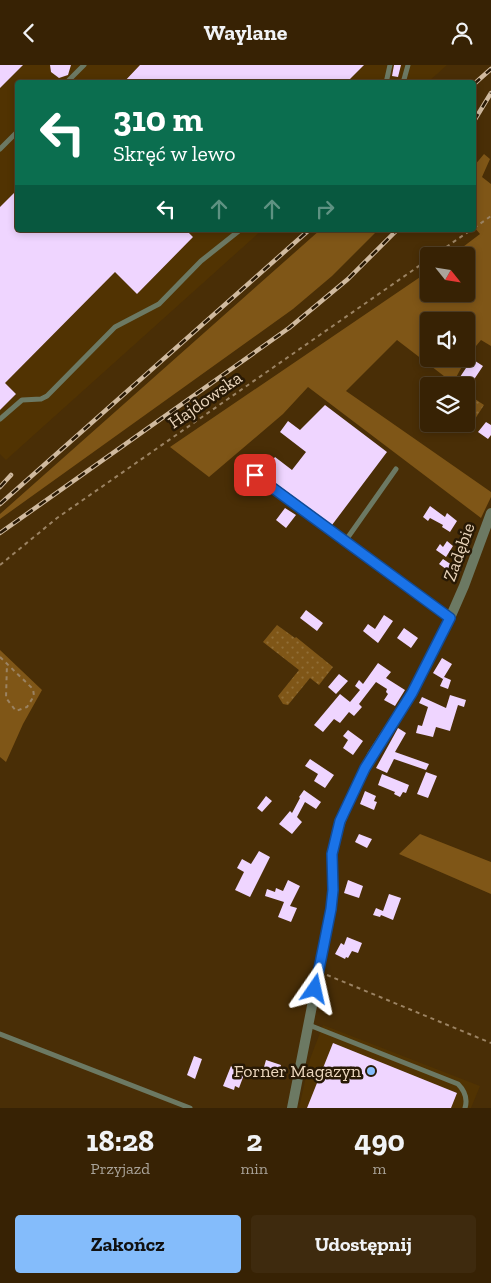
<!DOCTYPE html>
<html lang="pl">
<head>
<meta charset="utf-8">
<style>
	:root { --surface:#372204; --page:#3e2a0e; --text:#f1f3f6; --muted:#aaa49a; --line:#513f26; --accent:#84bcfb }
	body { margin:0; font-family:"Zilla Slab",serif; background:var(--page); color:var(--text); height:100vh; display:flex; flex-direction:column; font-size:19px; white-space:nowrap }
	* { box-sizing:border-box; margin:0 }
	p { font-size:16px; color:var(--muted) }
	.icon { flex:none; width:28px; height:28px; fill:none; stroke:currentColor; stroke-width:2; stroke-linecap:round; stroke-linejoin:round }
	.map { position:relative; height:1043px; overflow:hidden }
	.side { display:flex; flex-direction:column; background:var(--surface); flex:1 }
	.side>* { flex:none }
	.banner { position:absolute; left:15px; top:15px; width:461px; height:152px; border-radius:5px; box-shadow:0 2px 8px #0003,0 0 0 1px var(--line); background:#0b6e4f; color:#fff; overflow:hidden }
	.needle { width:32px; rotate:120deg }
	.fabs { position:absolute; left:420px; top:182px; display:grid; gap:10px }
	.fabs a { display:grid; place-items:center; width:55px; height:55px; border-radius:5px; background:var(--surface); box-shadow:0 2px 8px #0003,0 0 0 1px var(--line); font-size:25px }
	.pin { position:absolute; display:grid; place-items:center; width:42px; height:42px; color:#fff; margin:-21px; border-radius:10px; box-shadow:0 2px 8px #0006 }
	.me { position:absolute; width:55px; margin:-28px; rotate:11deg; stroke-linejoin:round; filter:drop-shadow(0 0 4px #0008) }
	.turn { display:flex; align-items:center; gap:18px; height:105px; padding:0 15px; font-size:22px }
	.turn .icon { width:65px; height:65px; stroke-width:2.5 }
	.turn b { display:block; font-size:35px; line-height:42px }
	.lanes { display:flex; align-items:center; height:48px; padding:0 15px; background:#0003; justify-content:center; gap:25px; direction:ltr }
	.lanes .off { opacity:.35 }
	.eta { display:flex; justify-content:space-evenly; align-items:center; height:85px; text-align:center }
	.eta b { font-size:30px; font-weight:800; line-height:35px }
	.cta { display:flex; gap:10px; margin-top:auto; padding:10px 15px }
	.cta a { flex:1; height:58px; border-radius:5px; background:var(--accent); color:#111; font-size:20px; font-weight:800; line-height:58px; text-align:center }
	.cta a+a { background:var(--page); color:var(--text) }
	header { display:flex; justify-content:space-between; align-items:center; height:65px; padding:0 15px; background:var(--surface); font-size:22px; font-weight:800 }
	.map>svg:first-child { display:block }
	.built { fill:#513302 }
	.grass { fill:#7f5617 }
	.garden { fill:url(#garden-dots) }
	.building { fill:#efd5ff }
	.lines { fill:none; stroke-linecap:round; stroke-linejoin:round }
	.path { stroke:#9b8363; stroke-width:2; stroke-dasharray:4 4; stroke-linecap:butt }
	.lane { stroke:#6c7963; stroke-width:5 }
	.street { stroke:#6c7963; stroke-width:10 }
	.rail-casing { stroke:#d0ba9f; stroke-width:4.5 }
	.rail { stroke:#281905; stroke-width:2.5; stroke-dasharray:8; stroke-linecap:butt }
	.route-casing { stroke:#114b97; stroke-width:12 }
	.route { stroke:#1a73e8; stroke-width:9 }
	.poi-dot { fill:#84bcfb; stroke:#281905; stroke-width:2 }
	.labels { text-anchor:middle; stroke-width:5; stroke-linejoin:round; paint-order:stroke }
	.street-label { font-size:18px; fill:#ebd6bd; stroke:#281905 }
	.poi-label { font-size:18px; fill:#ebd6bd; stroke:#281905; text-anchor:end }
</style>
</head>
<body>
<header><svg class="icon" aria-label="back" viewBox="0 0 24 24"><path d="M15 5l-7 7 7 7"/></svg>Waylane<svg class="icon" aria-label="person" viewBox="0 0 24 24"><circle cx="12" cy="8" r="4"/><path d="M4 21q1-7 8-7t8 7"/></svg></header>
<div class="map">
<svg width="491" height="1043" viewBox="0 0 491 1043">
	<defs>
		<pattern id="garden-dots" width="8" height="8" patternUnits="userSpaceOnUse" patternTransform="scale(1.25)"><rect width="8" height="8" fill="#7f5617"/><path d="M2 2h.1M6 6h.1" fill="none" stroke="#916e37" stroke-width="1.8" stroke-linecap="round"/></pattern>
	</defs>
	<rect width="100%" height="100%" fill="#492e06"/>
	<!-- built -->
	<path class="built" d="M0,0H447L427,18H18V165H262L6,395L0,389Z
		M323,960L480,1021L471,1043H299L310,994Z"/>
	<!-- grass -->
	<path class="grass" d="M484,89L490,94L482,112L491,119V281L481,275L466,293V256H429V294H466L453,318L397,275L346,326L491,427V432L481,453L308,322L283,349L209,412L170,382L429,206V229H466V191H451L480,169L474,162V101Z
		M320,165H378L332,211L293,244L0,454V449Z
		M0,585L42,625L23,659L6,697L0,692Z
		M420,769L491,797V829L399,789Z"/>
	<!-- garden -->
	<path class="garden" d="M466,328L484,340L475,354L466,349Z
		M277,560L295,573L296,572L333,602L319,620L310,613L288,640L283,639L278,631L299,605L263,577Z"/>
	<!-- building -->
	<path class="building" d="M0,0H23L0,23Z
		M50,0H71L68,10L59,13L51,7Z
		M140,0H364L346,18H123Z
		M394,0H401L398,12L392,11Z
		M18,124V165H186L193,172L137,229L115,207L5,318L16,329L0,345V142Z
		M472,294L483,301L471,319L475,322L471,329L466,326V321H454Z
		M325,340L387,387L332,460L263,409L275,392L292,405L306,387L280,367L288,356L300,365Z
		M486,357L491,360V370L488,374L478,367Z
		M430,441L445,452L447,448L457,456L450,467L442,462L443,460L430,453L428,456L423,452Z
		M285,443L296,450L286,463L276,455Z
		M447,476L453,481L446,492L436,485L440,479L443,482Z
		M443,494L461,506L457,512L439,499Z
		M306,545L323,558L317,566L300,553Z
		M384,550L393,556L378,578L363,566L368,559L375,564Z
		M404,563L418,573L411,583L397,573Z
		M442,593L452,599L444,612L451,615L448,624L440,621L444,612L443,614L433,608Z
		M378,598L391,607L386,613L405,625L395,641L384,635L388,629L386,627L387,624L376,617L359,639L362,642L354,651L349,647L340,658L334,654L323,667L314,660L340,629L350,637L360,625L355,621L359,615L363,619Z
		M339,609L348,616L336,629L328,622Z
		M450,630L466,635L464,642L458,640L450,666L436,662L433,672L416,668L418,660L422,661L428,642L419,638L422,632L446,643Z
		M398,663L406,668L395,687L429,699L426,705L394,694L387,708L376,703Z
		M348,665L363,676L353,690L343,683L348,675L343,671Z
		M310,694L334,710L325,723L314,716L318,709L305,701Z
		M426,707L437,711L428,733L417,729Z
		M382,709L409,720L406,728L403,727L400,732L394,729L395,727L378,720Z
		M304,725L321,737L316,744L305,737L297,752L302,757L292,769L279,759L290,746L292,748L300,733L299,732Z
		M365,726L376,731L374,736L377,737L374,745L360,739Z
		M266,731L272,736L262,747L257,743Z
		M359,769L372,774L367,783L355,777Z
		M259,786L270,792L250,832L235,825L244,807L237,803L242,794L251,799Z
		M288,815L300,821L290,841L297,843L291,857L278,852L284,837L265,831L267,824L275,827L276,823L283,826Z
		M348,815L363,821L359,833L344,828Z
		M389,829L401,833L393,855L381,850L380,852L373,850L376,843L383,846Z
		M347,872L362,878L358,888L352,886L348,893L346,892L345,894L335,889L341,878L344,880Z
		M333,978L457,1028L451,1043H307Z
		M194,991L202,994L195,1014L187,1010Z
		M266,995L281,1000L279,1008L264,1002Z
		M235,999L245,1003L243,1007H245L239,1023L235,1021L234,1025L223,1021L231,1001L233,1003Z"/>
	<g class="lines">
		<!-- path -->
		<path class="path" d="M474,163L491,151
			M433,191L471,165
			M0,500L57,453L429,194
			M0,592L33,624L34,631L27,642L16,646L6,633L7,598
			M327,910L491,978"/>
		<!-- lane -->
		<path class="lane" d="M66,18L84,0
			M386,18L390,0
			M403,18L408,0
			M0,84L18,66
			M0,354L22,335L41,334L47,331L115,262L159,239L201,196L240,165
			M255,410L450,553
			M346,475L396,404
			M309,960L458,1019C465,1026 468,1033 465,1043
			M0,969L190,1043"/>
		<!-- street -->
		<path class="street" d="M292,1043L331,844L333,825L332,789L337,767L344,747L372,690L412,628L450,553L464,521L491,448"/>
		<!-- rail casing -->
		<g class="rail-casing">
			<path id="rail" d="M474,19L491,4
				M474,56L491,28
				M0,422L11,410
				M0,439L309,165
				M0,468L289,263L348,214L397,165"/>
		</g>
		<!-- rail -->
		<use href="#rail" class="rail"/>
	</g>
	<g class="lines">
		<!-- route casing -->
		<g class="route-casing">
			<path id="route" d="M255,410L450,553L412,628L365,703L340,756L332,789L333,825L331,844L315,924"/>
		</g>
		<!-- route -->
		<use href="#route" class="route"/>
	</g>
	<!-- markers -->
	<circle class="poi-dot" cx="371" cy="1006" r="5"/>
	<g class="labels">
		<!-- street labels -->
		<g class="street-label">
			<text transform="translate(205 335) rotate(-35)" y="6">Hajdowska</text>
			<text transform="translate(459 487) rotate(-70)" y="6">Zadębie</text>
		</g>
		<!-- poi labels -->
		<g class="poi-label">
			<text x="361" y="1012">Forner Magazyn</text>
		</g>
	</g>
</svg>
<div class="fabs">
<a><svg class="needle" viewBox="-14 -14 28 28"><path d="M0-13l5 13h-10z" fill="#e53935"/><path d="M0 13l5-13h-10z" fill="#aaa49a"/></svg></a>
<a><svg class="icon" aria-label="sound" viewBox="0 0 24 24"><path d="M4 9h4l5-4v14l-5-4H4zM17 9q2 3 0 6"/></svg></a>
<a><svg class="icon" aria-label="layers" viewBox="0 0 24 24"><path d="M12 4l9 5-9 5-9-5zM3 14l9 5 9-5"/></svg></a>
</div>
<div class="pin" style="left:255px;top:410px;background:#d93025"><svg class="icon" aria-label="arrive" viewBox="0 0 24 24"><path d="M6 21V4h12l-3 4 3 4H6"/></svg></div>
<svg class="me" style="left:315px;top:924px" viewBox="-20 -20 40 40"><path d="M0-17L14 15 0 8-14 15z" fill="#1a73e8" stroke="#fff" stroke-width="4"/></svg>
<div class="banner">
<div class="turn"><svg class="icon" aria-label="left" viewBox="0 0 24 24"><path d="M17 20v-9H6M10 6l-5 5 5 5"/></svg><div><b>310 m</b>Skręć w lewo</div></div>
<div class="lanes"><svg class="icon" aria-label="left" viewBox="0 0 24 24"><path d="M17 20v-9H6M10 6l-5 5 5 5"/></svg><svg class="icon off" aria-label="ahead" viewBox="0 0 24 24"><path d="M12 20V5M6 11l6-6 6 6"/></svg><svg class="icon off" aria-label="ahead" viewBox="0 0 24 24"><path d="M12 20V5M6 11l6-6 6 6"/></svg><svg class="icon off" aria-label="right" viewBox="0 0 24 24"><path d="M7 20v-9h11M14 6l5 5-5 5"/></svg></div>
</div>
</div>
<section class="side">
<div class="eta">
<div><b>18:28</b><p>Przyjazd</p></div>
<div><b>2</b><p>min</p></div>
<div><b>490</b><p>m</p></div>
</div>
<div class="cta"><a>Zakończ</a><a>Udostępnij</a></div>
</section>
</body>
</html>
